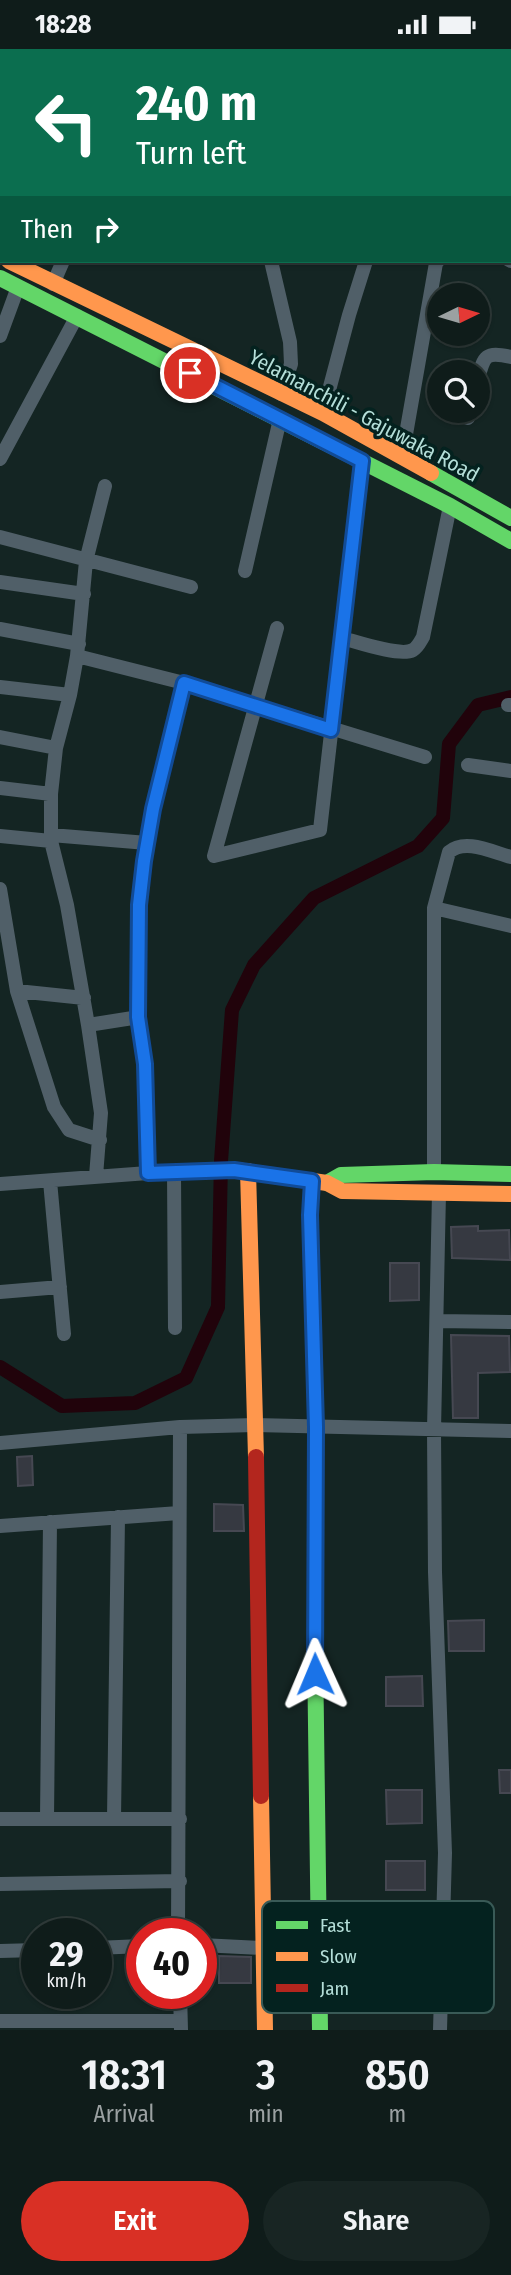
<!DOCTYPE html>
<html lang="en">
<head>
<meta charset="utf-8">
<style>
	:root { --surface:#0f1c1a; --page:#182523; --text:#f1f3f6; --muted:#9ba1a2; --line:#2f3a39; --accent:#d93025 }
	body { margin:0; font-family:"Fira Sans Condensed",sans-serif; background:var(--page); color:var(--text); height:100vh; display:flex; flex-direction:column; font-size:26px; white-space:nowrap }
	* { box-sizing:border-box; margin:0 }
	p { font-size:23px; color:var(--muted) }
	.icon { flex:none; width:38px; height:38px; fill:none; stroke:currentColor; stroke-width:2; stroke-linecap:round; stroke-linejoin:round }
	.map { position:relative; height:1981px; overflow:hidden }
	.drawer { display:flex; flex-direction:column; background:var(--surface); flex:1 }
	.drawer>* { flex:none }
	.hud { position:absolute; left:0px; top:0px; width:511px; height:214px; box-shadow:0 2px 5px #0004,0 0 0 2px var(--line); background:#0b6e4f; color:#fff; overflow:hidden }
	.needle { width:46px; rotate:85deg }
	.fabs { position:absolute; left:427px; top:234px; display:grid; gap:14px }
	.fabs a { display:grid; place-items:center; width:63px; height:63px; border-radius:50%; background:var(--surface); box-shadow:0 2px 5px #0004,0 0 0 2px var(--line); font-size:35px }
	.speed { position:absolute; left:21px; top:1869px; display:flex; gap:14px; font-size:35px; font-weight:700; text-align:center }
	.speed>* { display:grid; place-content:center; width:91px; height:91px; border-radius:50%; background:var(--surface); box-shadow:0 2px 5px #0004,0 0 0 2px var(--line); line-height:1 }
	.speed small { font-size:18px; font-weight:400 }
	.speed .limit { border:10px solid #d22; background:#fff; color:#111 }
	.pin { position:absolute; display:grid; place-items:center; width:60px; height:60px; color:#fff; margin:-30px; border:4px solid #fff; border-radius:50%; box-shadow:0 2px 7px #0007 }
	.me { position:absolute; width:77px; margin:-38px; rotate:359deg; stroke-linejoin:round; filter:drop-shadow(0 0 5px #0008) }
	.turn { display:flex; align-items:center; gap:24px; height:147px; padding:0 21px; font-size:32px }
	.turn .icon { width:91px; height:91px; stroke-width:2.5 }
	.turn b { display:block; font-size:49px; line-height:60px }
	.then { display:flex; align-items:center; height:66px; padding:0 21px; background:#0003; gap:14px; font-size:26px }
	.eta { display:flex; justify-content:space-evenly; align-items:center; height:119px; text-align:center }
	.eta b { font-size:42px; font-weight:600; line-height:49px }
	.button { display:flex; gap:14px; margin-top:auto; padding:14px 21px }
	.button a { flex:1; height:80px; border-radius:42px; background:var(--accent); color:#fff; font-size:28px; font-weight:600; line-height:80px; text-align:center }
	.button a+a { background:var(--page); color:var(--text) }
	.status { display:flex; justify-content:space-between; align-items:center; height:49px; padding:0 35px; background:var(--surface); direction:ltr }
	.status svg { height:19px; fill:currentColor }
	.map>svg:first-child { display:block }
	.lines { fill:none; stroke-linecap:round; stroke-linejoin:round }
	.canal { stroke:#21030b; stroke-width:14 }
	.building { fill:#363941; stroke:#464852; stroke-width:2 }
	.street { stroke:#505f68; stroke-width:14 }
	.fast { stroke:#63d668; stroke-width:16 }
	.slow { stroke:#ff974d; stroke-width:16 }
	.jam { stroke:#b3261e; stroke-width:16 }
	.route-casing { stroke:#114b97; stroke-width:18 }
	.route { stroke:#1a73e8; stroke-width:12 }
	.labels { text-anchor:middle; stroke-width:7; stroke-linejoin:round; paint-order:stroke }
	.street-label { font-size:21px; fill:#b4ded8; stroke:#04221f }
	.key { fill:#04221f; stroke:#395a56; stroke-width:2 }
	.key-label { font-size:19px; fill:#b4ded8 }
</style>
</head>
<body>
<div class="status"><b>18:28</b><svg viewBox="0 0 49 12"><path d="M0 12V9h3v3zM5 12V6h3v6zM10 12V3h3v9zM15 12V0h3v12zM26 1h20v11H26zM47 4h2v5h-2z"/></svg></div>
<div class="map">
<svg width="511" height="1981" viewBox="0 0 511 1981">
	<rect width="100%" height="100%" fill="#142523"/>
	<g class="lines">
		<!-- canal -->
		<path class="canal" d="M0,1318L62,1357L135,1354L186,1329L218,1258L221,1112L232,961L254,916L314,849L418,797L443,769L449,695L478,656L511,648"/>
	</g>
	<!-- building -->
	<path class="building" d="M478,1177V1182L509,1181L510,1211L452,1209L451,1178Z
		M390,1214H419V1251L390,1252Z
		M451,1286L509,1287L510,1323L478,1324V1369H453Z
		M32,1407L33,1436L18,1437L17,1408Z
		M214,1455L243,1456L244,1482H214Z
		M484,1571V1602H449L448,1572Z
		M422,1627L423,1657H386V1628Z
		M499,1721H511V1744H500Z
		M386,1741H422V1774L387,1775Z
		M386,1812H425V1841H386Z
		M219,1907L251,1908V1934H219Z"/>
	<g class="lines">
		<!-- street -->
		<path class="street" d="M421,0V2
			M88,2L89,0
			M124,2V0
			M235,2V0
			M0,37H2
			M509,57H511
			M0,132H2
			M509,211L511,212
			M271,212L290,293L291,315L281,345
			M53,235L63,212
			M0,287L18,238
			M478,330C484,307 485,302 511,308
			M323,364L349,266L366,212
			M468,369L470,362
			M402,408L436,214L438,212
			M0,410L77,267
			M0,488L191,538
			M245,522L280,370
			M0,533L84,545
			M277,579L214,807L320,781L362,412
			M0,580L79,595
			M342,589C357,593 400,608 413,601C418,598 420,593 423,588L450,457
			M77,607L184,634L425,708
			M0,638L70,646L56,699L51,745V792L67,856L88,976L139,968
			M70,646L77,607L86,512L105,437
			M508,656H511
			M0,688L56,699
			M468,716L511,722
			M0,739L51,745
			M51,786L147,794
			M0,787L51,792
			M0,840L17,942L54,1058L69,1081L100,1091
			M434,859L449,803C465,789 492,803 511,808
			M17,942L84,949
			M88,976L101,1064L96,1127
			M174,1123L175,1279
			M434,1123V859L511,877
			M148,1124L145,1015L139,968V857L143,812L153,760L184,634
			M50,1132L64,1285
			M0,1135L148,1124L234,1121
			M439,1144L434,1381L435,1523L445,1804L440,1981
			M0,1243L60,1238
			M437,1272L511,1273
			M0,1394L180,1378L255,1376L511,1382
			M0,1477L179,1464
			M0,1770H180
			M47,1770L50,1473
			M114,1770L118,1468
			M0,1835L180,1832
			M178,1885L180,1378
			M201,1896L263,1899L319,1896
			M96,1899L142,1897
			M0,1902L37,1901
			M180,1944L181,1981
			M0,1972H180"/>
		<!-- fast -->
		<path class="fast" d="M0,229L450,457L511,492
			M431,424L511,469
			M327,1134L341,1126L434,1123L511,1125
			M315,1599L320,1981"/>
		<!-- slow -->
		<path class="slow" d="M9,212L323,364L431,424
			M236,1121L327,1134L342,1142L511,1145
			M248,1122L256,1408
			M312,1132L310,1166L316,1378L315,1599
			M261,1747L265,1981"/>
		<!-- jam -->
		<path class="jam" d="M256,1408L261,1747"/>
	</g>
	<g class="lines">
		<!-- route casing -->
		<g class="route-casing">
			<path id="route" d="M190,324L362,412L331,681L184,634L153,760L144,812L139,856L138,968L145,1015L148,1124L234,1121L312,1132L310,1166L316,1378L315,1625"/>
		</g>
		<!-- route -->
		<use href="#route" class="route"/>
	</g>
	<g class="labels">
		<!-- street labels -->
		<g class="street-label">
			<text transform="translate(364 367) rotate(28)" y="7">Yelamanchili - Gajuwaka Road</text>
		</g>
	</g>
	<!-- legend -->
	<rect x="262" y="1852" width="232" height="112" rx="10" class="key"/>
	<rect x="276" y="1872" width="32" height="8" fill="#63d668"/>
	<rect x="276" y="1903" width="32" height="9" fill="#ff974d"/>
	<rect x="276" y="1935" width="32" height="8" fill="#b3261e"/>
	<g class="key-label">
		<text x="320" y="1883">Fast</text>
		<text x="320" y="1914">Slow</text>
		<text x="320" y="1946">Jam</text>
	</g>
</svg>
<div class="fabs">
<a><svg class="needle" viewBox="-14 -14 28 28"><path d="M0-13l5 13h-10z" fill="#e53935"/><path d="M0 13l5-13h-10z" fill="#9ba1a2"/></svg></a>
<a><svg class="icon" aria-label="search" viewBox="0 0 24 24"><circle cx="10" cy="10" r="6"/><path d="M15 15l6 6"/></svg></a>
</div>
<div class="speed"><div>29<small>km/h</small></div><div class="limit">40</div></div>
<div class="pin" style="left:190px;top:324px;background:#d93025"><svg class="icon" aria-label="arrive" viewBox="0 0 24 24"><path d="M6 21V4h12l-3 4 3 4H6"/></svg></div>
<svg class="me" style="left:315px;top:1625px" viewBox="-20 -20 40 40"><path d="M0-17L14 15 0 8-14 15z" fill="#1a73e8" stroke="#fff" stroke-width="4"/></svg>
<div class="hud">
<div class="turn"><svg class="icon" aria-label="left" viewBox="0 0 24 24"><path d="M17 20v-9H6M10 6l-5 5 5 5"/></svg><div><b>240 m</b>Turn left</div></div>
<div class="then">Then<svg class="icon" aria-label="right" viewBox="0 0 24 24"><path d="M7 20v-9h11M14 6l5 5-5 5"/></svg></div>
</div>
</div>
<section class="drawer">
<div class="eta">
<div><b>18:31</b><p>Arrival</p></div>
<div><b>3</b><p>min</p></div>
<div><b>850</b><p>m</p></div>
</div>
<div class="button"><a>Exit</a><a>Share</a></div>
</section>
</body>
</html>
